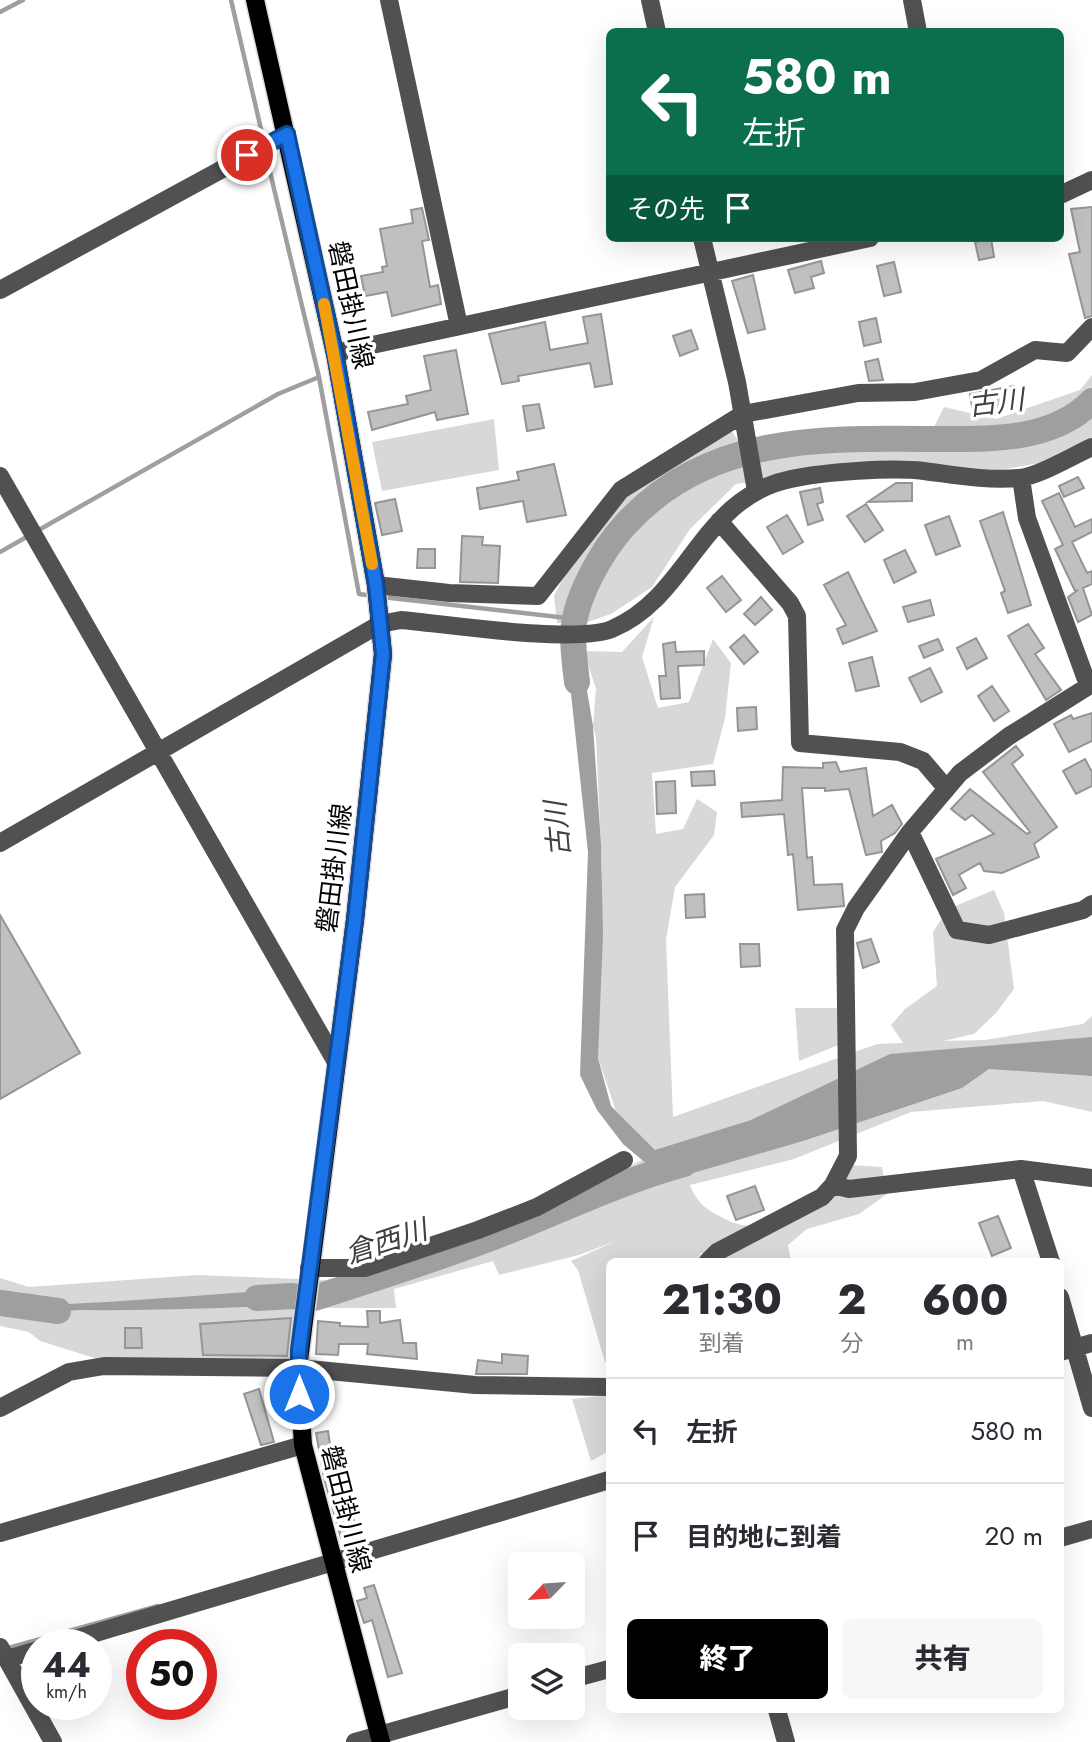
<!DOCTYPE html>
<html lang="ja">
<head>
<meta charset="utf-8">
<style>
	:root { --surface:#fff; --page:#f7f7f7; --text:#2b2b33; --muted:#7c7c81; --line:#e1e1e2; --accent:#000 }
	body { margin:0; font-family:Jost,"Noto Sans JP",sans-serif; background:var(--page); color:var(--text); height:100vh; display:flex; flex-direction:column; font-size:26px; white-space:nowrap }
	* { box-sizing:border-box; margin:0 }
	p { font-size:23px; color:var(--muted) }
	.icon { flex:none; width:38px; height:38px; fill:none; stroke:currentColor; stroke-width:2; stroke-linecap:round; stroke-linejoin:round }
	.map { position:relative; flex:1; overflow:hidden }
	.drawer { position:absolute; left:606px; top:1258px; width:458px; height:455px; display:flex; flex-direction:column; background:var(--surface); border-radius:10px; box-shadow:0 7px 28px #0002 }
	.drawer>* { flex:none }
	.top-card { position:absolute; left:606px; top:28px; width:458px; height:214px; border-radius:10px; box-shadow:0 7px 28px #0002; background:#0b6e4f; color:#fff; overflow:hidden }
	.needle { width:46px; rotate:245deg }
	.fabs { position:absolute; left:508px; top:1552px; display:grid; gap:14px }
	.fabs a { display:grid; place-items:center; width:77px; height:77px; border-radius:10px; background:var(--surface); box-shadow:0 7px 28px #0002; font-size:35px }
	.speed { position:absolute; left:21px; top:1629px; display:flex; gap:14px; font-size:35px; font-weight:700; text-align:center }
	.speed>* { display:grid; place-content:center; width:91px; height:91px; border-radius:50%; background:var(--surface); box-shadow:0 7px 28px #0002; line-height:1 }
	.speed small { font-size:18px; font-weight:400 }
	.speed .limit { border:10px solid #d22; background:#fff; color:#111 }
	.pin { position:absolute; display:grid; place-items:center; width:60px; height:60px; color:#fff; margin:-30px; border:4px solid #fff; border-radius:50%; box-shadow:0 2px 7px #0007 }
	.me { position:absolute; width:77px; margin:-38px; rotate:0deg; stroke-linejoin:round; filter:drop-shadow(0 0 5px #0008) }
	.turn { display:flex; align-items:center; gap:24px; height:147px; padding:0 21px; font-size:32px }
	.turn .icon { width:91px; height:91px; stroke-width:2.5 }
	.turn b { display:block; font-size:49px; line-height:60px }
	.then { display:flex; align-items:center; height:66px; padding:0 21px; background:#0003; gap:14px; font-size:26px }
	.eta { display:flex; justify-content:space-evenly; align-items:center; height:119px; text-align:center }
	.eta b { font-size:42px; font-weight:800; line-height:49px }
	.primary-button { display:flex; gap:14px; margin-top:auto; padding:14px 21px }
	.primary-button a { flex:1; height:80px; border-radius:10px; background:var(--accent); color:#fff; font-size:28px; font-weight:800; line-height:80px; text-align:center }
	.primary-button a+a { background:var(--page); color:var(--text) }
	ul { padding:0; list-style:none }
	li { display:flex; align-items:center; gap:21px; height:105px; padding:0 21px; border-top:2px solid var(--line) }
	li div { flex:1 }
	li b { display:block; font-size:26px }
	li em { font-style:normal }
	.map>svg:first-child { display:block }
	.green { fill:#d8d8d8 }
	.water { fill:#9f9f9f }
	.lines { fill:none; stroke-linecap:round; stroke-linejoin:round }
	.stream { stroke:#9f9f9f; stroke-width:4.5 }
	.river { stroke:#9f9f9f; stroke-width:26 }
	.building { fill:#c0c0c0; stroke:#959595; stroke-width:2 }
	.major-casing { stroke:#dbdbdb; stroke-width:21 }
	.minor { stroke:#515151; stroke-width:18 }
	.major { stroke:#000; stroke-width:18 }
	.route-casing { stroke:#114b97; stroke-width:18 }
	.route { stroke:#1a73e8; stroke-width:12 }
	.slow { stroke:#f59e0b; stroke-width:12 }
	.labels { text-anchor:middle; stroke-width:7; stroke-linejoin:round; paint-order:stroke }
	.street-label { font-size:26px; fill:#000; stroke:#fff }
	.water-label { font-size:28px; font-style:italic; fill:#404040; stroke:#fff }
</style>
</head>
<body>
<div class="map">
<svg width="1092" height="1742" viewBox="0 0 1092 1742">
	<rect width="100%" height="100%" fill="#fff"/>
	<!-- green -->
	<path class="green" d="M1092,375V445L1061,459L984,473L795,476L736,484L690,529L652,587L611,614L585,623H557L554,596L583,537L619,496L729,427L741,445L933,429L944,407L996,419L1080,390Z
		M494,419L499,470L382,491L372,442Z
		M654,617L642,657L658,708L689,702L713,639L731,663L725,718L713,764L652,773L656,834L683,829L697,799L717,812L714,835L675,887L666,940L673,1117L877,1044L903,1043L891,1025L905,1009L937,986L933,932L948,909L994,890L1004,913L1014,989L996,1013L974,1034L943,1041L985,1040L1083,1024L1092,1016V1112L1043,1101L911,1112L794,1159L690,1185C697,1203 706,1209 723,1218C771,1245 813,1194 849,1165L882,1167L887,1194L859,1214L807,1229L788,1245L791,1262H739L701,1253L696,1262H609V1360L605,1362L578,1270L571,1261L616,1241L579,1255L499,1275L493,1261L394,1289L396,1308H304L298,1368L120,1366L40,1341L29,1332L0,1326V1278L29,1287L197,1275L326,1280L383,1266L595,1182L670,1147L655,1151L616,1111L595,1049L602,868L596,737L593,726L596,688L583,651L622,652Z
		M795,1008H838L841,1044L799,1061Z
		M609,1395V1451L591,1461L572,1399Z"/>
	<!-- water -->
	<path class="water" d="M566,647L580,649L593,726L601,844L603,934L598,1058L611,1106L655,1150L751,1120L890,1054L1092,1037V1076L989,1069L962,1088L803,1141L686,1175L651,1179L648,1165L623,1144L597,1110L580,1075L588,852Z
		M293,1289V1305C223,1308 154,1311 84,1310C58,1309 48,1320 23,1306C113,1303 203,1295 293,1289Z"/>
	<g class="lines">
		<!-- stream -->
		<path class="stream" d="M231,0L264,142
			M0,12L23,0
			M265,151L319,377L359,594L373,596
			M37,531L278,394L319,377
			M0,552L30,535
			M382,597L576,619
			M5,1649L158,1606"/>
		<!-- river -->
		<path class="river" d="M577,682C575,666 573,650 573,634C574,599 602,550 625,525C707,434 823,438 936,439C988,439 1052,442 1092,401
			M257,1298L292,1296L311,1299C376,1278 441,1258 504,1233C564,1209 622,1181 684,1164
			M0,1303L58,1311"/>
	</g>
	<!-- building -->
	<path class="building" d="M1092,207V316L1085,318L1069,254L1080,252L1071,209Z
		M422,208L429,240L422,241L430,287L438,285L441,304L392,316L387,292L365,296L361,276L383,272L382,267L387,266L380,229L413,223L411,210Z
		M991,238L994,257L979,260L975,242Z
		M821,261L824,273L811,277L814,288L795,293L788,270Z
		M894,262L901,292L884,296L877,266Z
		M753,275L765,329L748,333L732,281Z
		M601,314L612,384L595,387L590,363L518,376L519,381L502,384L489,334L545,322L550,350L588,343L583,317Z
		M876,318L881,342L864,346L859,322Z
		M691,330L698,349L680,356L673,336Z
		M456,350L468,414L437,420L435,412L372,430L368,412L408,404L406,396L431,390L424,356Z
		M878,359L883,380L869,381L865,362Z
		M1014,386L1017,405L973,413L970,394Z
		M539,404L544,428L527,431L523,406Z
		M554,464L566,515L527,522L523,501L480,509L477,488L519,480L517,472Z
		M1078,477L1084,488L1064,497L1059,486Z
		M896,483H912V501L868,502Z
		M820,488L823,502L817,504L823,520L808,525L800,492Z
		M1059,493L1075,527L1092,519V532L1072,542L1087,573L1092,571V584L1083,588L1092,615L1078,622L1068,597L1078,590L1075,591L1055,549L1063,545L1042,501Z
		M395,499L402,531L382,535L375,503Z
		M866,504L883,530L865,542L847,516Z
		M1003,512L1031,605L1008,613L1001,593L1005,591L980,521Z
		M787,515L803,542L783,554L767,527Z
		M949,516L960,546L936,555L925,525Z
		M462,536L483,537L482,545L500,546L498,583L460,582Z
		M418,549H435V568H417Z
		M905,550L916,572L894,583L884,560Z
		M848,572L877,631L843,644L837,629L846,625L824,585Z
		M722,576L741,600L726,612L707,588Z
		M761,597L772,610L755,625L744,614Z
		M930,600L934,615L908,622L903,607Z
		M1028,624L1044,648L1035,654L1061,690L1046,700L1008,636Z
		M744,635L758,652L744,664L730,647Z
		M976,638L987,658L967,669L957,648Z
		M938,639L943,650L924,658L919,646Z
		M675,642L676,652L704,651V665L678,666L680,698L661,699L659,676H666L663,644Z
		M872,657L879,686L856,691L849,663Z
		M930,668L942,692L921,702L909,678Z
		M992,686L1009,711L994,721L978,696Z
		M756,707L757,729L738,731L737,708Z
		M1092,713V741L1069,752L1054,724L1071,715L1073,719Z
		M1016,746L1023,755L1012,764L1057,827L1034,844L1039,857L1002,873L984,871L980,863L959,875L966,888L953,895L936,859L994,834L972,815L965,820L951,809L970,789L1027,834L1030,832L983,772Z
		M1085,759L1092,772V786L1076,794L1063,771Z
		M836,762L840,772L866,768L873,816L892,805L902,824L895,833L881,841L882,852L866,855L849,789L825,791V788H802L807,858L812,857L814,885L842,884L844,906L798,910L793,854L788,855L784,814L742,817L741,803L782,800L783,767L823,768V763Z
		M714,771L715,785L692,786L691,772Z
		M675,781L676,813L657,814L656,782Z
		M704,894L705,917L686,918L685,895Z
		M0,915L80,1053L0,1099Z
		M871,939L879,962L863,968L857,943Z
		M740,944H759L760,966L741,967Z
		M755,1186L764,1210L736,1220L727,1196Z
		M998,1216L1011,1248L992,1256L979,1223Z
		M367,1311H380V1323L400,1320L403,1343H416L417,1359L367,1354L368,1344H339L338,1355L316,1354L318,1321L340,1323V1326L368,1327Z
		M291,1318L287,1356L203,1355L200,1324Z
		M125,1328H141L142,1348H125Z
		M502,1354L528,1356L527,1374H476L478,1360L502,1363Z
		M259,1389L274,1442L261,1445L244,1394Z
		M328,1431L332,1458L338,1457L345,1493L358,1533L341,1538L324,1478L316,1433Z
		M374,1585L402,1673L388,1677L372,1620L364,1623L357,1601L367,1598L364,1588Z"/>
	<g class="lines">
		<!-- major casing -->
		<g class="major-casing">
			<path id="major" d="M255,0L335,353L376,585L383,654L355,920L298,1368L303,1445L381,1742"/>
		</g>
		<!-- minor -->
		<path class="minor" d="M389,0L459,326
			M650,0L657,32
			M912,0L918,32
			M1060,195L1092,180
			M702,238L737,382L756,491
			M0,290L287,134
			M335,353L870,238
			M0,476L336,1062
			M1021,478L1027,518L1088,685
			M719,521L790,603L797,616L800,743L900,752L923,761L946,788
			M376,585L449,593L538,596L621,490L743,414L858,393L915,392L981,380L1035,350L1067,353L1092,327
			M910,832L957,930L989,935L1083,910L1092,904
			M0,843L380,624L401,620C447,624 574,644 612,629C689,597 701,497 791,479C823,472 892,467 924,471C955,475 987,481 1019,478C1039,476 1072,456 1092,447
			M1021,1169L1051,1262
			M833,1185L849,1189L1021,1169L1092,1178
			M707,1262L717,1252L822,1197L833,1185L848,1156L845,930L856,908L910,832L960,773L1009,736L1092,684
			M309,1268H365L478,1230L537,1207L624,1160
			M1060,1297L1092,1408
			M1060,1352L1092,1343
			M0,1408L69,1372L104,1366L298,1368L475,1385L609,1387
			M0,1533L303,1445
			M1060,1538L1092,1529
			M55,1645L609,1480
			M0,1647L53,1742
			M7,1659L37,1650
			M572,1679L609,1669
			M777,1710L786,1742
			M355,1742L520,1695"/>
		<!-- major -->
		<use href="#major" class="major"/>
	</g>
	<g class="lines">
		<!-- route casing -->
		<g class="route-casing">
			<path id="route" d="M247,155L287,134L335,354L376,585L383,654L355,920L299,1350V1394"/>
		</g>
		<!-- route -->
		<use href="#route" class="route"/>
		<!-- slow -->
		<path class="slow" d="M324,304L372,564"/>
	</g>
	<g class="labels">
		<!-- street labels -->
		<g class="street-label">
			<text transform="translate(351 305) rotate(78)" y="9">磐田掛川線</text>
			<text transform="translate(334 868) rotate(-83)" y="9">磐田掛川線</text>
			<text transform="translate(346 1509) rotate(76)" y="9">磐田掛川線</text>
		</g>
		<!-- water labels -->
		<g class="water-label">
			<text transform="translate(996 402) rotate(-7)" y="10">古川</text>
			<text transform="translate(557 829) rotate(-95)" y="10">古川</text>
			<text transform="translate(386 1241) rotate(-18)" y="10">倉西川</text>
		</g>
	</g>
</svg>
<div class="fabs">
<a><svg class="needle" viewBox="-14 -14 28 28"><path d="M0-13l5 13h-10z" fill="#e53935"/><path d="M0 13l5-13h-10z" fill="#7c7c81"/></svg></a>
<a><svg class="icon" aria-label="layers" viewBox="0 0 24 24"><path d="M12 4l9 5-9 5-9-5zM3 14l9 5 9-5"/></svg></a>
</div>
<div class="speed"><div>44<small>km/h</small></div><div class="limit">50</div></div>
<div class="pin" style="left:247px;top:155px;background:#d93025"><svg class="icon" aria-label="arrive" viewBox="0 0 24 24"><path d="M6 21V4h12l-3 4 3 4H6"/></svg></div>
<svg class="me" style="left:299px;top:1394px" viewBox="-20 -20 40 40"><circle r="17" fill="#1a73e8" stroke="#fff" stroke-width="3"/><path d="M0-11L8 9 0 5-8 9z" fill="#fff"/></svg>
<div class="top-card">
<div class="turn"><svg class="icon" aria-label="left" viewBox="0 0 24 24"><path d="M17 20v-9H6M10 6l-5 5 5 5"/></svg><div><b>580 m</b>左折</div></div>
<div class="then">その先<svg class="icon" aria-label="arrive" viewBox="0 0 24 24"><path d="M6 21V4h12l-3 4 3 4H6"/></svg></div>
</div>
<section class="drawer">
<div class="eta">
<div><b>21:30</b><p>到着</p></div>
<div><b>2</b><p>分</p></div>
<div><b>600</b><p>m</p></div>
</div>
<ul>
<li><svg class="icon" aria-label="left" viewBox="0 0 24 24"><path d="M17 20v-9H6M10 6l-5 5 5 5"/></svg><div><b>左折</b></div><em>580 m</em></li>
<li><svg class="icon" aria-label="arrive" viewBox="0 0 24 24"><path d="M6 21V4h12l-3 4 3 4H6"/></svg><div><b>目的地に到着</b></div><em>20 m</em></li>
</ul>
<div class="primary-button"><a>終了</a><a>共有</a></div>
</section>
</div>
</body>
</html>
